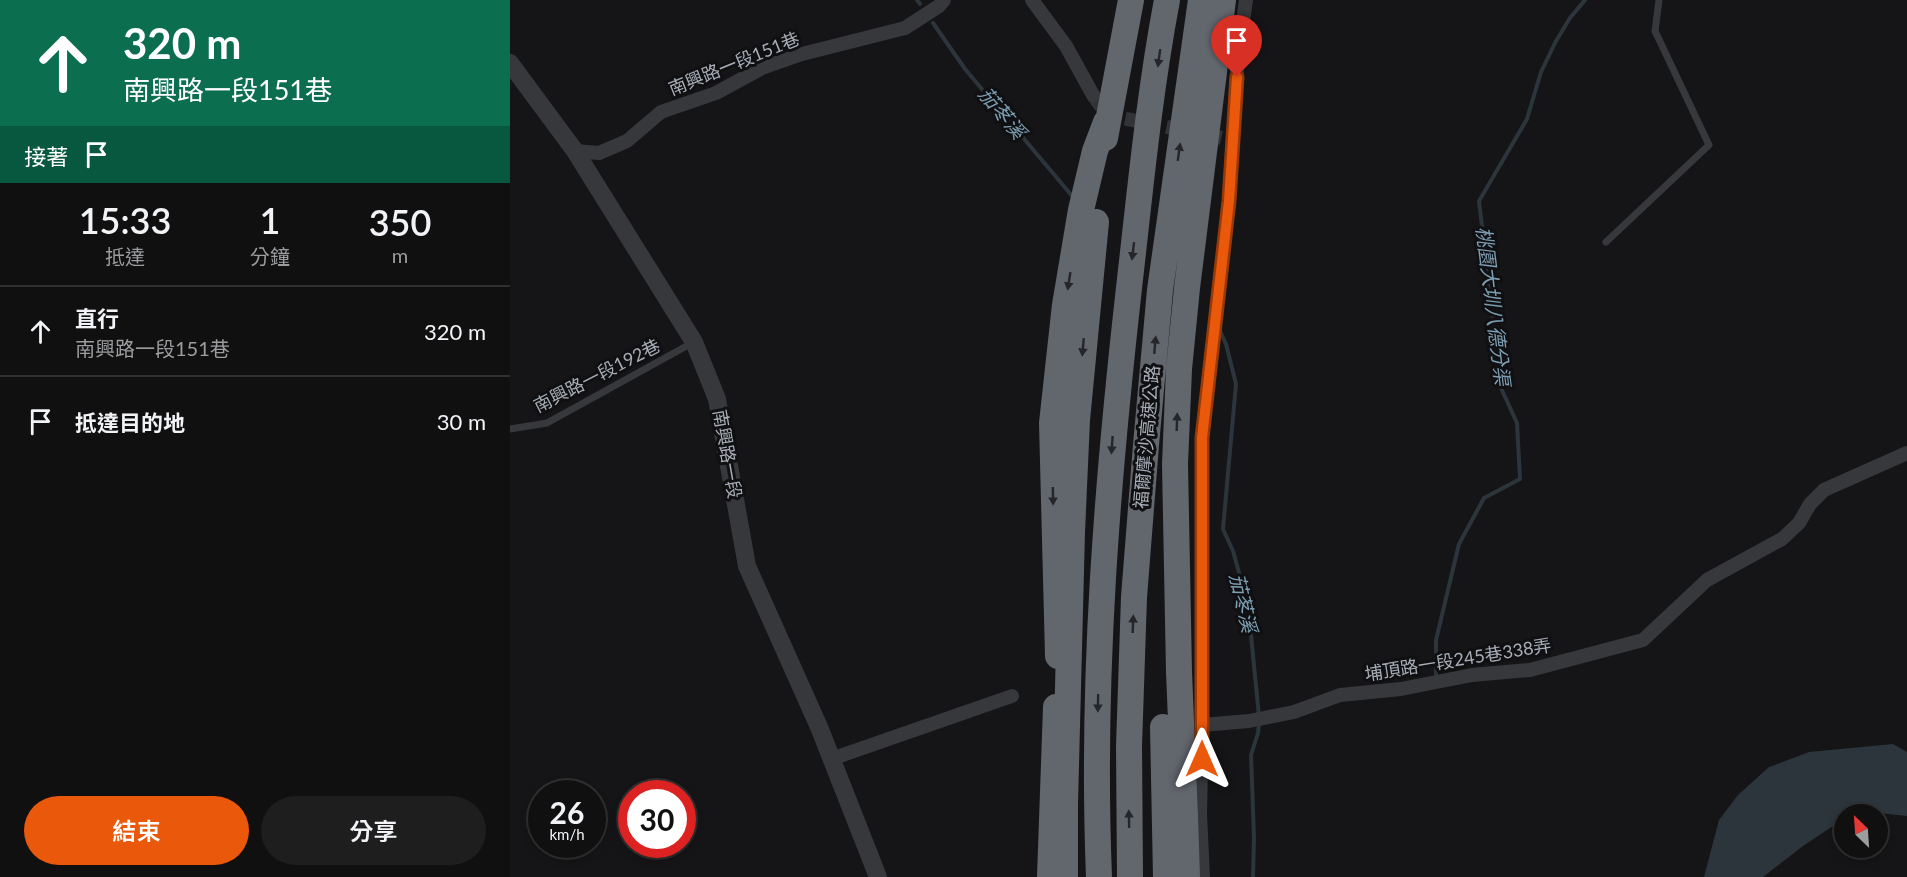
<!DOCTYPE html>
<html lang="zh-TW">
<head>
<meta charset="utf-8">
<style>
	:root { --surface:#101011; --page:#1e1e1f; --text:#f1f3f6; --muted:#9c9d9f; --line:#303031; --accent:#ea580c }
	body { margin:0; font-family:Lato,"Noto Sans TC",sans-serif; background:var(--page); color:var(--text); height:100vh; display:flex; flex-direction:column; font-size:22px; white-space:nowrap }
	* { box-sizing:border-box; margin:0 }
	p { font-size:20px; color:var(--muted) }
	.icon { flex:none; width:33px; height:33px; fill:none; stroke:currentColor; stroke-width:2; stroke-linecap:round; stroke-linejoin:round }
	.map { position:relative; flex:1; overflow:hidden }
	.side { display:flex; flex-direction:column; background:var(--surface); width:510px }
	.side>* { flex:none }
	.hud { background:#0b6e4f; color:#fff; overflow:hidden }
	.needle { width:39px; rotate:335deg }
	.fabs { position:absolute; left:1324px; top:804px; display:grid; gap:12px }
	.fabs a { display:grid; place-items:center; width:54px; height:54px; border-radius:50%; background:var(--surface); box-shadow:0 3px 9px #0003,0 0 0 2px var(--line); font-size:30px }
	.speed { position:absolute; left:18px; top:780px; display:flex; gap:12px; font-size:30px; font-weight:700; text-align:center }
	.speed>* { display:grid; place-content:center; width:78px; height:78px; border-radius:50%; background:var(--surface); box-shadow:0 3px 9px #0003,0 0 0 2px var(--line); line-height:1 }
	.speed small { font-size:15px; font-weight:400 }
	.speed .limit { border:9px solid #d22; background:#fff; color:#111 }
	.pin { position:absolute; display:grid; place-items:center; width:51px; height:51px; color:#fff; margin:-62px -26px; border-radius:50% 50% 50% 0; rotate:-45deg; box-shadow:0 0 6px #0007 }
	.pin .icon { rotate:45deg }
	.me { position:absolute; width:66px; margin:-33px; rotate:0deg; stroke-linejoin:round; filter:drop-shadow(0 0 4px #0008) }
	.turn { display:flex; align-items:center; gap:21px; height:126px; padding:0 24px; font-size:27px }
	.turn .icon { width:78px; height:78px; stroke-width:2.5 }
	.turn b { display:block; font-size:42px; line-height:51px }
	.then { display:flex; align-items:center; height:57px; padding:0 24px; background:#0003; gap:12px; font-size:22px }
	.eta { display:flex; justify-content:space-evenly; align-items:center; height:102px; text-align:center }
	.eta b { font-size:36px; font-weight:600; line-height:42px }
	.action { display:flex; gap:12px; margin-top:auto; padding:12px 24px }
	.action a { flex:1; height:69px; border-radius:36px; background:var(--accent); color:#fff; font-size:24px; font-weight:600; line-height:69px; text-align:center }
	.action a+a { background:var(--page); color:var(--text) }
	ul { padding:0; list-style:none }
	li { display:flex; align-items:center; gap:18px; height:90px; padding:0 24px; border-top:2px solid var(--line) }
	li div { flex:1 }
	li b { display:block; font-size:22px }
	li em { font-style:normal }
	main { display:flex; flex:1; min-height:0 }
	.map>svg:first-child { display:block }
	.water { fill:#2b353b }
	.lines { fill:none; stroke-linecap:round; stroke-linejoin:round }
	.stream { stroke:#2b353b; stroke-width:4 }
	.minor-tunnel { stroke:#323337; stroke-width:14; stroke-dasharray:14 7; stroke-linecap:butt }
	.service { stroke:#36383c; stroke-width:7 }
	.minor { stroke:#36383c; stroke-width:14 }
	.tertiary { stroke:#36383c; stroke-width:18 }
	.motorway { stroke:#62666d; stroke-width:26 }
	.motorway-bridge { stroke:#62666d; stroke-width:26 }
	.oneway { fill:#242629 }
	.route-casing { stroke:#983908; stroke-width:15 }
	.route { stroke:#ea580c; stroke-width:10 }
	.labels { text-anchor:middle; stroke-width:6; stroke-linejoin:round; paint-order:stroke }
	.street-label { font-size:18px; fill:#a7adb7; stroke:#101012 }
	.water-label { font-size:20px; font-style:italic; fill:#7d9fb3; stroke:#101012 }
</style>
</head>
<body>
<main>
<section class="side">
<div class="hud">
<div class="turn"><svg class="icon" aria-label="ahead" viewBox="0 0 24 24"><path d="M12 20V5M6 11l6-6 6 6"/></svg><div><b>320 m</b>南興路一段151巷</div></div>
<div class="then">接著<svg class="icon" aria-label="arrive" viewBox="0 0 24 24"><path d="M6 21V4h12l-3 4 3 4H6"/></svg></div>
</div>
<div class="eta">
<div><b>15:33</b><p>抵達</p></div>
<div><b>1</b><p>分鐘</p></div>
<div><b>350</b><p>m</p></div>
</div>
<ul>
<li><svg class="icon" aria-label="ahead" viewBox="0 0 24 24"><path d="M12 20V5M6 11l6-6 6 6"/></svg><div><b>直行</b><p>南興路一段151巷</p></div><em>320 m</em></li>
<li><svg class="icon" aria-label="arrive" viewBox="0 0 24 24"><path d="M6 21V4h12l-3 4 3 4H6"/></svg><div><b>抵達目的地</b></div><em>30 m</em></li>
</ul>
<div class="action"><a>結束</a><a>分享</a></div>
</section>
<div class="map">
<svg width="1397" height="877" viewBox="0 0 1397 877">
	<rect width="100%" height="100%" fill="#151517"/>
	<!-- water -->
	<path class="water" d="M1383,744L1397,752V816L1369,813L1335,814V818L1293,846L1253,877H1194L1209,820L1228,795L1259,767L1299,752Z"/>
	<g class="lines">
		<!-- stream -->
		<path class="stream" d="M407,0L410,4
			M423,23L455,69L563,197
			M710,331L716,344L726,384L713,529L723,551L738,605L749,716
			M926,677V640L949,544L974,498L1010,479L1007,423L991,388L969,201L1017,119L1031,72L1046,41L1060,18L1075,0
			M743,877L744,837L741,755L748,733L749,723"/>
		<!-- minor-tunnel -->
		<path class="minor-tunnel" d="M583,95L590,105L602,116L722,140"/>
		<!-- service -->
		<path class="service" d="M1096,242L1199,145L1145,31L1149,0
			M0,429L37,423L182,343"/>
		<!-- minor -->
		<path class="minor" d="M522,0L556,46L583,95
			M65,151L89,153L117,141L151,112L206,93L252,68L292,54L395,28L429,6L434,0
			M692,725L739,721L784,712L830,695L891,689L962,675L1020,670L1133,640L1197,580L1272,539L1289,523L1300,504L1314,490L1397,453
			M321,759L502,696
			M693,877L690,814L692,725V438L719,201L728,56L736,0"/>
		<!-- tertiary -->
		<path class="tertiary" d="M0,63L65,151L184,342L207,399L237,566L309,727L368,877"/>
		<!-- motorway -->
		<path class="motorway" d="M595,138L621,0
			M562,532L567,420L586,222
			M548,656L542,423L555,305L571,210L585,151L596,122
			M675,817L669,672L665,464L669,369L677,288L713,0
			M540,877L546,707
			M589,877C581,680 597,484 619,288C630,192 639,95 657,0
			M620,877L619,746L624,597L636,445L650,290L691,0"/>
		<!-- motorway-bridge -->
		<path class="motorway-bridge" d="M653,727L656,877
			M675,817L677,877
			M555,877V804L562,532"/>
	</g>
	<!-- one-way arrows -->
	<defs><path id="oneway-solid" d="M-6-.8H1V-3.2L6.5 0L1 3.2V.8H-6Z" transform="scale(1.5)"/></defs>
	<g class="oneway">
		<use href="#oneway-solid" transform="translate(649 58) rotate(98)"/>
		<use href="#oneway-solid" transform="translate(669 152) rotate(-82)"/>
		<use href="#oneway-solid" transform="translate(623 251) rotate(97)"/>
		<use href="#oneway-solid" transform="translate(559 281) rotate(99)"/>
		<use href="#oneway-solid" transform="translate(645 345) rotate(-85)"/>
		<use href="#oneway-solid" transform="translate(573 347) rotate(95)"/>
		<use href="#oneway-solid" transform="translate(667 422) rotate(-88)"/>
		<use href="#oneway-solid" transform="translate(602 445) rotate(94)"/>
		<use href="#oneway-solid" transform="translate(543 496) rotate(89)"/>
		<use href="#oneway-solid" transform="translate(623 624) rotate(-88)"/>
		<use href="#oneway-solid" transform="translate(588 703) rotate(91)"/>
		<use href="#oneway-solid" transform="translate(619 819) rotate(-91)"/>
	</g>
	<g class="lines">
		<!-- route casing -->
		<g class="route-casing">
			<path id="route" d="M692,759V438L719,201L727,77"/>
		</g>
		<!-- route -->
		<use href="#route" class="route"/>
	</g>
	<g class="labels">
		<!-- street labels -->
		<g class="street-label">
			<text transform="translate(224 64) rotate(-22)" y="6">南興路一段151巷</text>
			<text transform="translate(87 376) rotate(-27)" y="6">南興路一段192巷</text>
			<text transform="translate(637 437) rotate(-85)" y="6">福爾摩沙高速公路</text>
			<text transform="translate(217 454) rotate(80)" y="6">南興路一段</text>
			<text transform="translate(948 660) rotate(-9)" y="6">埔頂路一段245巷338弄</text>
		</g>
		<!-- water labels -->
		<g class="water-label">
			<text transform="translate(492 113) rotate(50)" y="7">茄苳溪</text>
			<text transform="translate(983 306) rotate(83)" y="7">桃園大圳八德分渠</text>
			<text transform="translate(733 603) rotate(77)" y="7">茄苳溪</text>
		</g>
	</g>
</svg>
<div class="fabs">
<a><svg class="needle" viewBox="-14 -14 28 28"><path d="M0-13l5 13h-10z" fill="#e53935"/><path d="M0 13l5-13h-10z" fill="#9c9d9f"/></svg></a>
</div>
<div class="speed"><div>26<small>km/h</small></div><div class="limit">30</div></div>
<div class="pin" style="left:727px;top:77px;background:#d93025"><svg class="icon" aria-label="arrive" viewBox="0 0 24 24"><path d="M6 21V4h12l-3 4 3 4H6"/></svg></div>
<svg class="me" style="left:692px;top:759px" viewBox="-20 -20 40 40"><path d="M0-17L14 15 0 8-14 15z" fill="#ea580c" stroke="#fff" stroke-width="4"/></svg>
</div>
</main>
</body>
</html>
